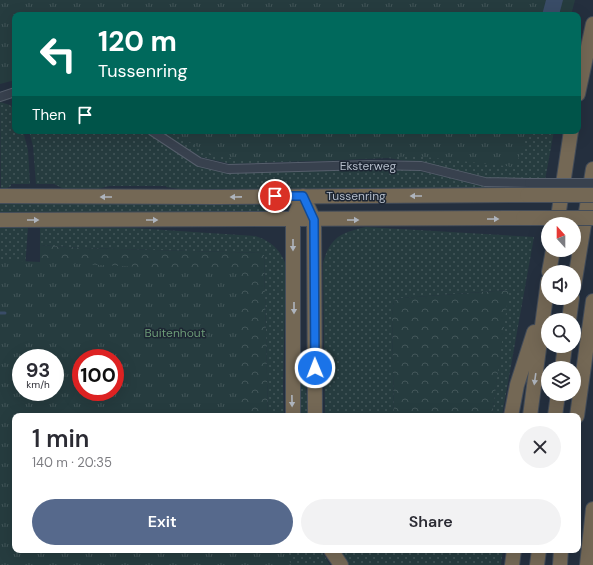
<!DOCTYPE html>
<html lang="en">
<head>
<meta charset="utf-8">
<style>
	:root { --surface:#fff; --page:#f2f2f3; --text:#2b2b33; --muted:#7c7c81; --accent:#56698c }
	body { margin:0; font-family:"DM Sans",sans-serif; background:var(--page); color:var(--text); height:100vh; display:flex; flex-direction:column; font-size:15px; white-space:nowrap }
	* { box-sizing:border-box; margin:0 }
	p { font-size:13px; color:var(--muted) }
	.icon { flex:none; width:22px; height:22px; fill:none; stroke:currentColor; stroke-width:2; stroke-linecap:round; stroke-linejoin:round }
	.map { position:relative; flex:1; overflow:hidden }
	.side { position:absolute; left:12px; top:413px; width:569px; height:140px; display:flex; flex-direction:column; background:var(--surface); border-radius:8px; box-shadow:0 4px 16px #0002 }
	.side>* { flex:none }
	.banner { position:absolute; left:12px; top:12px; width:569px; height:122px; border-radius:8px; box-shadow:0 4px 16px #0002; background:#00695c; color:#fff; overflow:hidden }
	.needle { width:26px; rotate:339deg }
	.controls { position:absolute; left:541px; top:217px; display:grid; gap:8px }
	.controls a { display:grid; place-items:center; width:40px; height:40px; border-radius:50%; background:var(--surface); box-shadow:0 4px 16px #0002; font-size:20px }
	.speed { position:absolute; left:12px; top:349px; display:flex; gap:8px; font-size:20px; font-weight:700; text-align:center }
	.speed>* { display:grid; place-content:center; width:52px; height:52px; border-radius:50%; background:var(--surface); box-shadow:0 4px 16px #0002; line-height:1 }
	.speed small { font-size:10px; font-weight:400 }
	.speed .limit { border:6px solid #d22; background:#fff; color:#111 }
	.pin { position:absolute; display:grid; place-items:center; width:34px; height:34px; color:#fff; margin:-17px; border:2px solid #fff; border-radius:50%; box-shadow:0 1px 4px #0007 }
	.me { position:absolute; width:44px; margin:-22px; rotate:359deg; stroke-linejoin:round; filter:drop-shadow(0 0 3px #0008) }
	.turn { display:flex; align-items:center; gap:14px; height:84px; padding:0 20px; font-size:18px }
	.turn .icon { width:52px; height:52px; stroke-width:2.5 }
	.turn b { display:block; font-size:28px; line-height:34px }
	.then { display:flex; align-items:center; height:38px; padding:0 20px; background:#0003; gap:8px; font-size:15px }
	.round { display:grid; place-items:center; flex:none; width:42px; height:42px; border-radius:21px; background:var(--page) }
	.overview { display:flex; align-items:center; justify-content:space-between; height:68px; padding:0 20px }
	h1 { font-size:24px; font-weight:600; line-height:30px }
	.cta { display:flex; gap:8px; margin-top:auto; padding:8px 20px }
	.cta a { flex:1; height:46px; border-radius:24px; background:var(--accent); color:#fff; font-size:16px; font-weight:600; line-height:46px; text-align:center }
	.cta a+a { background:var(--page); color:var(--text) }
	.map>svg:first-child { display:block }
	.grass { fill:url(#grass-dots) }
	.forest { fill:url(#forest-crowns) }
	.park { fill:url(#park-tufts); fill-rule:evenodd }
	.water { fill:#394c67 }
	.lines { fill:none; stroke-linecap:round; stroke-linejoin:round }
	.stream { stroke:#394c67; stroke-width:3 }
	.street-casing { stroke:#565f6c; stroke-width:10 }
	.highway-casing { stroke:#434c59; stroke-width:16 }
	.street { stroke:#38414e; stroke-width:8 }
	.highway { stroke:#746855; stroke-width:14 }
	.street-bridge-casing { stroke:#565f6c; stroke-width:10; stroke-linecap:butt }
	.highway-bridge-casing { stroke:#434c59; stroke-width:16; stroke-linecap:butt }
	.street-bridge { stroke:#38414e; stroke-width:8 }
	.highway-bridge { stroke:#746855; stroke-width:14 }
	.oneway { fill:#aeb4bd }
	.route-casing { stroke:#114b97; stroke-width:10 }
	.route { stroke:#1a73e8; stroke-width:7 }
	.labels { text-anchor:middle; stroke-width:3; stroke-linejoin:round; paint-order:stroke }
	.street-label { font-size:12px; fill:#b4bcc9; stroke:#1d2633 }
	.park-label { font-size:12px; fill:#6b9a76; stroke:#1d2633 }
</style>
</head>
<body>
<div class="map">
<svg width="593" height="565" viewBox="0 0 593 565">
	<defs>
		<pattern id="grass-dots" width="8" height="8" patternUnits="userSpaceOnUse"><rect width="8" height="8" fill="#263c3f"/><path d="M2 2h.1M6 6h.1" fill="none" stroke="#435659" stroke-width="1.8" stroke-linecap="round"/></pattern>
		<pattern id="forest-crowns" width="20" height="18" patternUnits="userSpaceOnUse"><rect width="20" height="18" fill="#263c3f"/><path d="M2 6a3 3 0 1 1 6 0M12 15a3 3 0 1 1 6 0" fill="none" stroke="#435659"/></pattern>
		<pattern id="park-tufts" width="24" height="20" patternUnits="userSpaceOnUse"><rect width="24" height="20" fill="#263c3f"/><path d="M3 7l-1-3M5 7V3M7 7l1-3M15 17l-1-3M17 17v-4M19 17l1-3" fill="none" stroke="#435659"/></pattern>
	</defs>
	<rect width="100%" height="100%" fill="#242f3e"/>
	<!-- grass -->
	<path class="grass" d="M0,102L10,105L15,110V131H23L28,150L30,184H11V186L1,191Z
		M29,131H146L203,167L226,172C284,170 348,164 405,169C435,172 462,183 491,187L492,190L193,191L166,187V186H109L90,191H68L54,184H36L33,146Z
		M158,131H554L545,180L483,178L424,164L388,158L231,164L201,157Z
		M202,202L278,203L281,208L280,212L0,215V204Z
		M0,227H28L25,269L0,292Z
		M40,227L133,228L255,236C271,241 280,249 286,265L283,386L284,416H268L264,253L81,248L40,245Z
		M366,227L534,237L502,416H492L508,290L402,298L394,301L392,315L394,416H325L323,263C330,237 342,232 366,227Z
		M302,352L309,416H298Z
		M256,550H321L330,565H267Z
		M336,550H503L501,565H346Z"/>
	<!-- forest -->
	<path class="forest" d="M40,245L81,248L264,253L268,416H233L40,264Z
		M509,290L492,416H394L392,315L394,301L402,298Z"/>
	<!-- park -->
	<path class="park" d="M0,0H575L571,15H15V80L0,84Z
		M172,131H529L515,167L416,156L324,161L240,160L207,153Z
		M0,260L240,272L239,416H15V550H285L291,565H0ZM21,358H55V392H21ZM81,358H115V392H81Z"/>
	<!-- water -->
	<path class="water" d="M546,0H563L559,15H542Z"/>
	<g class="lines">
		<!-- stream -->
		<path class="stream" d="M0,313H5"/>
		<!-- street casing -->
		<g class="street-casing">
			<path id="street" d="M0,97L15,92
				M152,131L199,162L228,169L369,165L421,166L485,182L529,183"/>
		</g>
		<!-- highway casing -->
		<g class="highway-casing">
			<path id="highway" d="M578,94L593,24
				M0,196L217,197L527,195
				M303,196L314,220L315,416
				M0,220L523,218
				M557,224L571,131
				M549,272L553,250
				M574,286L593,169
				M569,320L572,298
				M562,368L565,346
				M293,416V220L303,196
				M511,416L517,385L534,332
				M530,416L548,281
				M555,416L558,394
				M577,416L593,301
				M331,550L341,565
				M512,565L514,550
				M537,565L539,550
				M560,565L561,550
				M587,565L593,509"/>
		</g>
		<!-- street -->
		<use href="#street" class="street"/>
		<!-- highway -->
		<use href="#highway" class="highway"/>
		<!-- street-bridge casing -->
		<g class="street-bridge-casing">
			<path id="street-bridge" d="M529,183H593"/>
		</g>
		<!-- highway-bridge casing -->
		<g class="highway-bridge-casing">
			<path id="highway-bridge" d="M527,195H593
				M523,218H593"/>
		</g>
		<!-- street-bridge -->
		<use href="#street-bridge" class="street-bridge"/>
		<!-- highway-bridge -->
		<use href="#highway-bridge" class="highway-bridge"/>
	</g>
	<!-- one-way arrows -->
	<defs><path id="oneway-solid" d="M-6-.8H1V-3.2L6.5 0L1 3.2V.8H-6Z"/></defs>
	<g class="oneway">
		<use href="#oneway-solid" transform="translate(416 196) rotate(-180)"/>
		<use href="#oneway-solid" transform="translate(106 197) rotate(-180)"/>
		<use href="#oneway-solid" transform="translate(236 197) rotate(179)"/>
		<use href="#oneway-solid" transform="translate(493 219)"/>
		<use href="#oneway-solid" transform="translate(33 220)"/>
		<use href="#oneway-solid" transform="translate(152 220)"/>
		<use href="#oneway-solid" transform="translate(353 220)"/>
		<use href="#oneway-solid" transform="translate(293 245) rotate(90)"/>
		<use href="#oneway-solid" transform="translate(294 308) rotate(90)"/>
		<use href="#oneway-solid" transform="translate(535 379) rotate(98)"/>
		<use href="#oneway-solid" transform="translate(292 401) rotate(89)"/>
	</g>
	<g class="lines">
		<!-- route casing -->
		<g class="route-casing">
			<path id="route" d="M275,196H303L314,220L315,368"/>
		</g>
		<!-- route -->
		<use href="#route" class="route"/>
	</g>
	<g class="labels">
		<!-- street labels -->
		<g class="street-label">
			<text x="368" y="170">Eksterweg</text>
			<text x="356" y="200">Tussenring</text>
		</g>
		<!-- park labels -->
		<g class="park-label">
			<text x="175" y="337">Buitenhout</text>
		</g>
	</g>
</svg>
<div class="controls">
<a><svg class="needle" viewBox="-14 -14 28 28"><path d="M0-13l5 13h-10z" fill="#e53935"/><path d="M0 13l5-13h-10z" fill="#7c7c81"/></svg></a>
<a><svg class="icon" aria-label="sound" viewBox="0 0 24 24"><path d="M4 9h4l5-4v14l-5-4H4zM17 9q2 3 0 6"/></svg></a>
<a><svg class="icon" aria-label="search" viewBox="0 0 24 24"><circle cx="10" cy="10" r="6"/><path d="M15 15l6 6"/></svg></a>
<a><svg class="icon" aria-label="layers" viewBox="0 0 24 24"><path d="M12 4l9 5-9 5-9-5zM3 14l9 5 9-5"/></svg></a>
</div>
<div class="speed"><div>93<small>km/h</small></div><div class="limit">100</div></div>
<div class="pin" style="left:275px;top:196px;background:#d93025"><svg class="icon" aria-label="arrive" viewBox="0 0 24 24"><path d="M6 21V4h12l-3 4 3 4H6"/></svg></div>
<svg class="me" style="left:315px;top:368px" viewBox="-20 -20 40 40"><circle r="17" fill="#1a73e8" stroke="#fff" stroke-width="3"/><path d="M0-11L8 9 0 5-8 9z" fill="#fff"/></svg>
<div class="banner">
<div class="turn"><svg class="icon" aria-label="left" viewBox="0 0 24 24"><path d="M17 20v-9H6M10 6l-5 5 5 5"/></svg><div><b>120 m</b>Tussenring</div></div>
<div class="then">Then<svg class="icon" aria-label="arrive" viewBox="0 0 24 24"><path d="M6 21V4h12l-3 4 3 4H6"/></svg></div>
</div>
<section class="side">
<div class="overview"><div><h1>1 min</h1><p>140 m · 20:35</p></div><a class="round"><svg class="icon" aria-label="close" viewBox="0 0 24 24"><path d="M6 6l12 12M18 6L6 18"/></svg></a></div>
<div class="cta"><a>Exit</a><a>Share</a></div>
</section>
</div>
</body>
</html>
